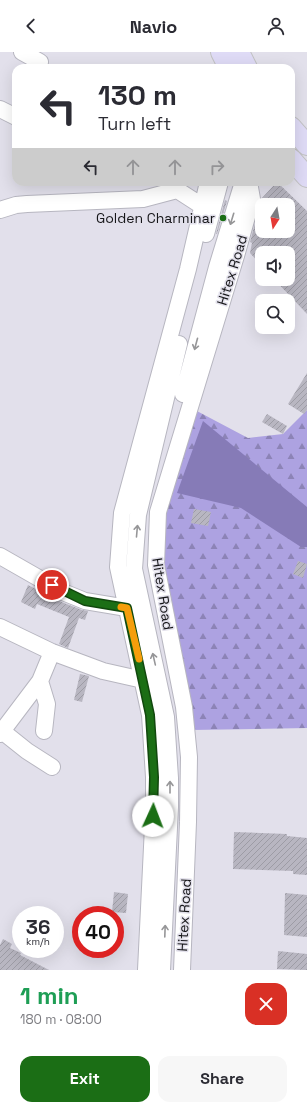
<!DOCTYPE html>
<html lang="en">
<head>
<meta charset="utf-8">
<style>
	:root { --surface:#fff; --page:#f7f7f7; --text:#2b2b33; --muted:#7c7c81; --accent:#1b6e15 }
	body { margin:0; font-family:"Space Grotesk",sans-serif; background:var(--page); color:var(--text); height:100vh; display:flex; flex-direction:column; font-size:15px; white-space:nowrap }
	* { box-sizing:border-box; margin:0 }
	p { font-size:13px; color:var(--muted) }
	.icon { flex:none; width:22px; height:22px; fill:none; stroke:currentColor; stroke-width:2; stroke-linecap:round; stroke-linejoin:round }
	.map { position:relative; height:918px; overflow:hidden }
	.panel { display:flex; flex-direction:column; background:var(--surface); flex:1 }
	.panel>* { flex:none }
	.top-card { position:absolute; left:12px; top:12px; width:283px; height:122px; border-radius:12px; box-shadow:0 4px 16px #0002; background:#fff; color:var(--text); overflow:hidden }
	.needle { width:26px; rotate:191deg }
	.buttons { position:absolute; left:255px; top:146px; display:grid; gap:8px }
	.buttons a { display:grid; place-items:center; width:40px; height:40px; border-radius:8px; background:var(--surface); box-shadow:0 4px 16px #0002; font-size:20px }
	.speed { position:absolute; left:12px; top:854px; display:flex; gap:8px; font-size:20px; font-weight:700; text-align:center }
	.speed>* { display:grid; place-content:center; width:52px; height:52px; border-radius:50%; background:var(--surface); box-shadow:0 4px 16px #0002; line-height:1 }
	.speed small { font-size:10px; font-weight:400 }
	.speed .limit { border:6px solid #d22; background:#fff; color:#111 }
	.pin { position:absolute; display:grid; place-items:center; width:34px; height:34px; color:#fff; margin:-17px; border:2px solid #fff; border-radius:50%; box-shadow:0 1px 4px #0007 }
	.me { position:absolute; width:44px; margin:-22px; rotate:2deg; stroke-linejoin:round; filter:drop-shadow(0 0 3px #0008) }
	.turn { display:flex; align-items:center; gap:14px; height:84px; padding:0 20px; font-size:18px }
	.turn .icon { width:52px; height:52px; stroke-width:2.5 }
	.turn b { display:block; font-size:28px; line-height:34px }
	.lanes { display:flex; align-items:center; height:38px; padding:0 20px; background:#0003; justify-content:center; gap:20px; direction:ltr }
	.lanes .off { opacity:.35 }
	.round { display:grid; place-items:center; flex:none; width:42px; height:42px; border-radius:12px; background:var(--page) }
	.headline { display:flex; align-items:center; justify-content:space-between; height:68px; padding:0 20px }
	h1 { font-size:24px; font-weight:700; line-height:30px; color:#1e9e55 }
	.primary-button { display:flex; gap:8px; margin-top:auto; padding:8px 20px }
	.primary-button a { flex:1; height:46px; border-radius:12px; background:var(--accent); color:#fff; font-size:16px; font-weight:700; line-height:46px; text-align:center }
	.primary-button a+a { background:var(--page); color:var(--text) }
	header { display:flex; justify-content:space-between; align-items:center; height:52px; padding:0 20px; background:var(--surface); font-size:18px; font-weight:700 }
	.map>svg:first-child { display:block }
	.forest { fill:url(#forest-firs) }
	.water { fill:#867bb7 }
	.building { fill:url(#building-hatch) }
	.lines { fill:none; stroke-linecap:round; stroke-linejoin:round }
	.minor-casing { stroke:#b7b6c0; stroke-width:18 }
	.major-casing { stroke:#c2c2c3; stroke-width:22 }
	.minor { stroke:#fff; stroke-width:16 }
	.major { stroke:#dfdbf6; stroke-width:20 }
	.oneway { stroke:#969698 }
	.route-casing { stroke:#12480e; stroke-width:10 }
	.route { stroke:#1b6e15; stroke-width:7 }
	.slow { stroke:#f59e0b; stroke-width:7 }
	.poi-dot { fill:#1b6e15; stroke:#e2e0eb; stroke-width:1.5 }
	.labels { text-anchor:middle; stroke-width:3; stroke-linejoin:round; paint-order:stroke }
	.poi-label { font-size:14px; fill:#161619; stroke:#e2e0eb; text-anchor:end }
	.street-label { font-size:14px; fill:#161619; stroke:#e2e0eb }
</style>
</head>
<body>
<header><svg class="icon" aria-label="back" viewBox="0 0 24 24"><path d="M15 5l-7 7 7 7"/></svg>Navio<svg class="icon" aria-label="person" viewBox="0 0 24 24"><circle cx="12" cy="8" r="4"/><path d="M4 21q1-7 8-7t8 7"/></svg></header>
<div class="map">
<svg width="307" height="918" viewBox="0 0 307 918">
	<defs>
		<pattern id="forest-firs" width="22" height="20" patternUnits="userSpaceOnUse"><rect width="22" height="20" fill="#ada2e1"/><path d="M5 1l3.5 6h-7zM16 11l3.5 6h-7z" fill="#8c83b6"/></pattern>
		<pattern id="building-hatch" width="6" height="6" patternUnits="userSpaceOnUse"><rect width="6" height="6" fill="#b8b6c1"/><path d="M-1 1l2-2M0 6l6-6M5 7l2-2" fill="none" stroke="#9d9ca5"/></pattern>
	</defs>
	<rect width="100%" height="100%" fill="#e2e0eb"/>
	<!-- forest -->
	<path class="forest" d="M195,358L248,386L283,382L307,358V676L192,678L165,527L164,467Z"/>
	<!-- water -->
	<path class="water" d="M203,369L307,455V495H301L241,456L177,441Z"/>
	<!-- building -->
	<path class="building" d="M277,130L307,159V262L274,227H288V201H262V214L250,201L252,191L250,190L259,157L262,158V179H288V153H261L262,146Z
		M225,148L227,149L217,182H216Z
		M307,321V358L304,362L288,352Z
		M267,362L287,374L283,382L262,370Z
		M194,457L211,460L208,474L191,471Z
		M298,509L307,512L303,526L293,522Z
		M28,533L59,549L82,558L88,559L85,568L79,566L68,596L59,592L69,565L37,552L35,557L21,550Z
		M80,622L89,624L82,650L74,648Z
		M234,780L287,782V784L307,786V823L293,822V819L233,817Z
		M114,840L128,842L126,861L112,860Z
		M285,841L307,843V885L284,883Z
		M3,887L12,892L10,896L21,901L20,903L49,918H0V893Z
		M278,899L307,902V918L277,917Z"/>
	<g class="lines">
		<!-- minor casing -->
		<g class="minor-casing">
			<path id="minor" d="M22,0L40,10
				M0,57L16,65
				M168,132L202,154
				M0,158L16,153L27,152L143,147L177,138
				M206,182L220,130
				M183,342L217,215L243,130
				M0,504L63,540L85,549L127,556
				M0,575L52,600L103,619L143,628
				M2,679L27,699L52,715
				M44,679L47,652L40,629L52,600
				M0,682L40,629
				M146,918L154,754V725L150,663L118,515L122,461L188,217L208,130
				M162,918L170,755V726L166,665L134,517L138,463L179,292
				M182,918L188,770L189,705L184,655L156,513L158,460L236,204L252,147L249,130"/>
		</g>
		<!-- major casing -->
		<g class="major-casing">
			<path id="major" d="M221,0L229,16
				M239,0L247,16
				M291,75L307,93
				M291,107L307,125"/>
		</g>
		<!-- minor -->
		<use href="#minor" class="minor"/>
		<!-- major -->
		<use href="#major" class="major"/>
	</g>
	<!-- one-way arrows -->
	<defs><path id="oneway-shaft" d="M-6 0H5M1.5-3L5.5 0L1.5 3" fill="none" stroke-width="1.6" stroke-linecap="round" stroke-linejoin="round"/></defs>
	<g class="oneway">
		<use href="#oneway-shaft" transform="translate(232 167) rotate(107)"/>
		<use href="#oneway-shaft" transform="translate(196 292) rotate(105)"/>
		<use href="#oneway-shaft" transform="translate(137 479) rotate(-85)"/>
		<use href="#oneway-shaft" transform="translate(154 607) rotate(-103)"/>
		<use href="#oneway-shaft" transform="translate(170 735) rotate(-90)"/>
		<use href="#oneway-shaft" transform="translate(165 879) rotate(-88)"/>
	</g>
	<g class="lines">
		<!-- route casing -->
		<g class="route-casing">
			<path id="route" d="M52,533L85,549L127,556L150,663L154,725L153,764"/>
		</g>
		<!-- route -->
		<use href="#route" class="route"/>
		<!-- slow -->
		<path class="slow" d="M121,555L127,556L139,607"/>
	</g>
	<!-- markers -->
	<circle class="poi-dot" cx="223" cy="166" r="4"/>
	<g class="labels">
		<!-- poi labels -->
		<g class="poi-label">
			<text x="215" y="171">Golden Charminar</text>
		</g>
		<!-- street labels -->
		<g class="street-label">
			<text transform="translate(232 218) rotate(-73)" y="5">Hitex Road</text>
			<text transform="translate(163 542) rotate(81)" y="5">Hitex Road</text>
			<text transform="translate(184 863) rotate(-87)" y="5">Hitex Road</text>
		</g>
	</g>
</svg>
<div class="buttons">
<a><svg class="needle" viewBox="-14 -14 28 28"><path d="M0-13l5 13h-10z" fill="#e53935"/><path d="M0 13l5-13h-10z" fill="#7c7c81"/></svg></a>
<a><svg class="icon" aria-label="sound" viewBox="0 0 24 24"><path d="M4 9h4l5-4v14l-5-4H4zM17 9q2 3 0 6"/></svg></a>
<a><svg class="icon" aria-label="search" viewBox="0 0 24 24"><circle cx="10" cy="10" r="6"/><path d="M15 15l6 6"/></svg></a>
</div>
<div class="speed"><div>36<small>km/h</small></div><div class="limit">40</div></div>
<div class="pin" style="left:52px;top:533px;background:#d93025"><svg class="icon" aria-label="arrive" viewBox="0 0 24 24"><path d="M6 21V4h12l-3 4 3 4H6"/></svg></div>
<svg class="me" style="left:153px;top:764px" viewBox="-20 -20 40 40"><circle r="19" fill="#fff"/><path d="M0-13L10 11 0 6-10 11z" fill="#1b6e15"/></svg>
<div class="top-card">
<div class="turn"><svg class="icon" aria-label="left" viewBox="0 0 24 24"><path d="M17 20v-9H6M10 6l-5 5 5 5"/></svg><div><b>130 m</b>Turn left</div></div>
<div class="lanes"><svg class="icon" aria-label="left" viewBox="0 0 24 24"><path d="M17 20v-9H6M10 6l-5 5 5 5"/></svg><svg class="icon off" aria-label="ahead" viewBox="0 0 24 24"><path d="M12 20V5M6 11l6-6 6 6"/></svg><svg class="icon off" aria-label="ahead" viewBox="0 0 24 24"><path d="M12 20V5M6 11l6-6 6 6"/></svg><svg class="icon off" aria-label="right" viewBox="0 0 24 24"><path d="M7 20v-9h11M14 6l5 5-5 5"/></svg></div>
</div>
</div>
<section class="panel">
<div class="headline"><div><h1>1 min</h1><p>180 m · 08:00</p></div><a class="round" style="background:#d93025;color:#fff"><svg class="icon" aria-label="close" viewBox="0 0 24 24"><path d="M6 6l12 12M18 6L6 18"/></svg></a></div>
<div class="primary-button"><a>Exit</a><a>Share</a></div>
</section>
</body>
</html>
